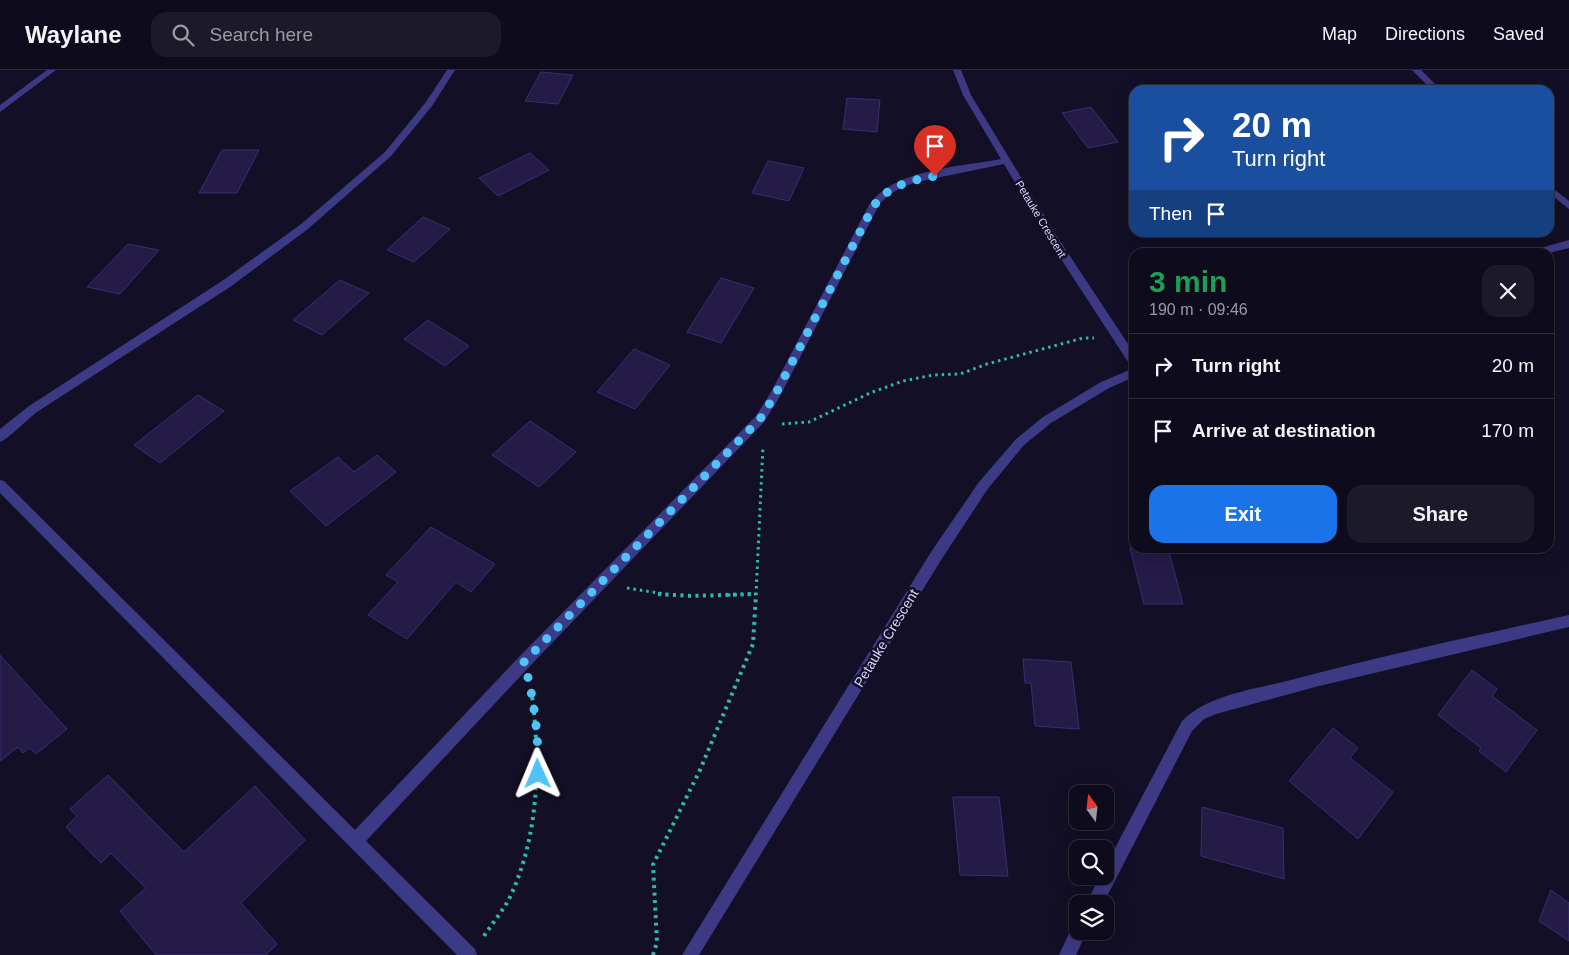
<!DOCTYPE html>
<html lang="en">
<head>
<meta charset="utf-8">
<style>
	:root { --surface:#0e0b1c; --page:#1c1929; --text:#f1f3f6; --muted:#9b9ba3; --line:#2e2b3b; --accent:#1a73e8 }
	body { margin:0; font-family:Arial,sans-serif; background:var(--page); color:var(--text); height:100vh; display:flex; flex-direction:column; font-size:19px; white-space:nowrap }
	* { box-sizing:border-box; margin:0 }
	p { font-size:16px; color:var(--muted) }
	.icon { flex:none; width:28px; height:28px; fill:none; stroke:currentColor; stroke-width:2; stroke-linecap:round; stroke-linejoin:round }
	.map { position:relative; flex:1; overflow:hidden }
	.drawer { position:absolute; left:1129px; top:178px; width:425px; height:305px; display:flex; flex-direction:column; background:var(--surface); border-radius:15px; box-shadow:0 5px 20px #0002,0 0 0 1px var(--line) }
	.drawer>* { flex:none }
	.banner { position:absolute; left:1129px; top:15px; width:425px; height:152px; border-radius:15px; box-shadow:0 5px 20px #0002,0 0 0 1px var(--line); background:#1a4fa0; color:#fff; overflow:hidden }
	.needle { width:32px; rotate:345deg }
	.tools { position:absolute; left:1069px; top:715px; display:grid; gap:10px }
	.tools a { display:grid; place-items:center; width:45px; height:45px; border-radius:10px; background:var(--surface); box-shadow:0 5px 20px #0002,0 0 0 1px var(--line); font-size:25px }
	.pin { position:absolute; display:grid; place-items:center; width:42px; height:42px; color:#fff; margin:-51px -21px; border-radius:50% 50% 50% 0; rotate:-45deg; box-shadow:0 0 5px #0007 }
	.pin .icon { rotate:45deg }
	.me { position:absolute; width:55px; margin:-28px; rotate:359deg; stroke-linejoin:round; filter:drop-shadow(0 0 4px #0008) }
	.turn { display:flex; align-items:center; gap:18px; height:105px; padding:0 20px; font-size:22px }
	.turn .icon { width:65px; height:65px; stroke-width:2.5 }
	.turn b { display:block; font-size:35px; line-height:42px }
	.then { display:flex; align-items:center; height:48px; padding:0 20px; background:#0003; gap:10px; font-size:19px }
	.round { display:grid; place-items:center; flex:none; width:52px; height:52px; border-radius:15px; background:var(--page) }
	.overview { display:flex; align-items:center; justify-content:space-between; height:85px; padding:0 20px }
	h1 { font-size:30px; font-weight:700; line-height:38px; color:#1e9e55 }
	.primary-button { display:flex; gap:10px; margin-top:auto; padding:10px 20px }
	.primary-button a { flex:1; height:58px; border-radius:15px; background:var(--accent); color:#fff; font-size:20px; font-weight:700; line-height:58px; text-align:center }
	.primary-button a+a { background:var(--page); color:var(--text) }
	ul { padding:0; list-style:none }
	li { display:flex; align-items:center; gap:15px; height:65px; padding:0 20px; border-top:1px solid var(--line) }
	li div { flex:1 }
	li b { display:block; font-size:19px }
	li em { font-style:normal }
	header { display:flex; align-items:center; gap:30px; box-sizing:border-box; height:70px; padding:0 25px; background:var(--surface); border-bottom:1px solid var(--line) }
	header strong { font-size:24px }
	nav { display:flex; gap:28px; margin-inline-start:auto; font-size:18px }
	.search { width:350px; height:45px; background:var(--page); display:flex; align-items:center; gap:12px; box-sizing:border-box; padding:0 18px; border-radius:15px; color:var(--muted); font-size:19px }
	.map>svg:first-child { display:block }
	.building { fill:#241b47; stroke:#3b2d73 }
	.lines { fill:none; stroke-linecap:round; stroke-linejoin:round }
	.path-far1 { stroke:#2fb8b0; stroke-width:3; stroke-dasharray:2.5 4; stroke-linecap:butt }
	.path { stroke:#2fb8b0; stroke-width:4; stroke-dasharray:3 4.5; stroke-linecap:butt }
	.minor { fill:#3d3a85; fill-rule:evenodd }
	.route { stroke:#4fc3f7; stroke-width:9; stroke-dasharray:0 16.2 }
	.labels { text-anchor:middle; stroke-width:5; stroke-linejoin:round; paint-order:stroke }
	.far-street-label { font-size:11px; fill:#d9d4ff; stroke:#130f26 }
	.street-label { font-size:14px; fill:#d9d4ff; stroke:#130f26 }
</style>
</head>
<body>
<header>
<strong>Waylane</strong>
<div class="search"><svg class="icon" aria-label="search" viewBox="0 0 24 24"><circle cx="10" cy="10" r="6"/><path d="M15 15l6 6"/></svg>Search here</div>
<nav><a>Map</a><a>Directions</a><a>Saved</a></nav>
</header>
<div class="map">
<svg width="1569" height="885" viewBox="0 0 1569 885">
	<rect width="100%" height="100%" fill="#130f26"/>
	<!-- building -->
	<path class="building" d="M541,2L573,5L558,34L525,31Z
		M847,28L880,30L877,62L843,59Z
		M1091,37L1118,72L1088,78L1062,43Z
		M222,80H259L237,123H199Z
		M530,83L549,100L498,126L479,108Z
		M768,91L804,98L789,131L752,123Z
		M423,147L450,159L414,192L387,180Z
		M128,174L159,180L120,224L87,217Z
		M721,208L754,218L721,273L687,262Z
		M340,210L369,223L322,265L293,250Z
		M428,250L469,276L445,296L404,269Z
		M634,279L670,295L635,339L597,322Z
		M198,325L224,341L160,393L134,375Z
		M530,351L576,382L539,417L492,385Z
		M377,385L396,402L326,456L290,421L338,387L354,402Z
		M431,457L495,494L471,522L456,512L407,569L368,545L398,512L386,505Z
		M1130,478H1168L1183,534H1144Z
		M0,585L67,659L36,684L30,678L23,683L18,677L0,691Z
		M1023,589L1071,592L1079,659L1035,656L1031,613H1025Z
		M1472,600L1497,619L1492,626L1537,660L1506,702L1479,681L1481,678L1438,645Z
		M1333,658L1358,678L1350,688L1393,722L1358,769L1289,711Z
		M108,705L184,782L255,716L305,770L241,833L277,874L266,885H156L120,841L146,818L111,783L101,793L66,757L77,746L70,739Z
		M953,727H999L1008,806L960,805Z
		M1202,737L1283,758L1284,809L1201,786Z
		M1551,820L1569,833V871L1539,851Z"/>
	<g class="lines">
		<!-- path-far1 -->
		<path class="path-far1" d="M782,354L809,352L870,323L903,311L933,305L960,304L987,294L1083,268H1094
			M627,518L671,525
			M728,525L756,524
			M756,525L763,376"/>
		<!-- path -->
		<path class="path" d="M658,524L691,526L754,524
			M484,866C492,854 501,843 508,831C540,767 541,688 531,619
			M653,885L657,872L653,795L700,700L753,574L756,524"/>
		<!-- minor -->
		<path class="minor" d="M47,0H56L0,42V35Z
			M447,0H455L432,36L391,86L308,159L230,217L37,342C29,348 7,370 0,372V359L29,336L222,211L300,155L385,82L426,32Z
			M953,0H961L971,25L1056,165L1134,283V296L1130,295L1048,169L1004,94L917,112C901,117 887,123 878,137L779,328L764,352L529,597L366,771L475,879L477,885H457L0,423V410L4,411L355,760L519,587L756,346L771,322L868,137C891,99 960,97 1001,89L963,25Z
			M1412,0H1421L1441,20H1432Z
			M1549,115L1569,131V139L1549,123Z
			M1569,170V178L1549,183L1536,182L1537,179Z
			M1134,298V307L1109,318L1051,353L1024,375L987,420L941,490L699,885H682L931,482L979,412L1016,369L1043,347L1101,312Z
			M1569,545V557L1319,616L1216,644L1204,649L1192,661L1103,834H1086L1100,806H1105V797L1182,651C1208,625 1252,620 1287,611C1380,586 1475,566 1569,545Z
			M1078,854V861H1087L1076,885H1059L1073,855Z"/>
	</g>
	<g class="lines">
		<!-- route -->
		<path class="route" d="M538,704C539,668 534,627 524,592L760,349L775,325L873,137C888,115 910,111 935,106"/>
	</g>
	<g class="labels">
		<!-- far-street labels -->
		<g class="far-street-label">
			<text transform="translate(1041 149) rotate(59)" y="4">Petauke Crescent</text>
		</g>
		<!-- street labels -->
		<g class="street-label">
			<text transform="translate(886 568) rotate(-59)" y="5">Petauke Crescent</text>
		</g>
	</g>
</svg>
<div class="tools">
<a><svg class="needle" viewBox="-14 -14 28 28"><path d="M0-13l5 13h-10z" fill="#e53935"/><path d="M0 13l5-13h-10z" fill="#9b9ba3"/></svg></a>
<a><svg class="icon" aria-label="search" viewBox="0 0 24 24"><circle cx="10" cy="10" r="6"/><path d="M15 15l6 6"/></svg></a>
<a><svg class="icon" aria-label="layers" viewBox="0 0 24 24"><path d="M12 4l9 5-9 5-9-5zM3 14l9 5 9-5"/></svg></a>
</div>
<div class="pin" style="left:935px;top:106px;background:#d93025"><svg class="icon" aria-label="arrive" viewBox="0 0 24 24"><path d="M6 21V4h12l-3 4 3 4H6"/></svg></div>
<svg class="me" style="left:538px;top:704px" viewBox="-20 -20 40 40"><path d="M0-17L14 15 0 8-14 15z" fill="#4fc3f7" stroke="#fff" stroke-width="4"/></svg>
<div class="banner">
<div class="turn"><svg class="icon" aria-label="right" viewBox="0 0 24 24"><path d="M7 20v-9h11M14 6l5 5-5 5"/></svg><div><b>20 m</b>Turn right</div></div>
<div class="then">Then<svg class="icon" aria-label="arrive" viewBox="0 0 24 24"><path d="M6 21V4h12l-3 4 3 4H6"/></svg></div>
</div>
<section class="drawer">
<div class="overview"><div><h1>3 min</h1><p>190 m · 09:46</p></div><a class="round"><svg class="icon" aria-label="close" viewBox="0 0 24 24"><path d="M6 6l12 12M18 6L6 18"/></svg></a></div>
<ul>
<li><svg class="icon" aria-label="right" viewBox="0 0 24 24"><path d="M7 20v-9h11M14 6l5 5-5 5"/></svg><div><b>Turn right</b></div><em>20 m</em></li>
<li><svg class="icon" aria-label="arrive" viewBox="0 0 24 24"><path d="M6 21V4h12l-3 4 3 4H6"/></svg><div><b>Arrive at destination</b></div><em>170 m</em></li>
</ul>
<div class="primary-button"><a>Exit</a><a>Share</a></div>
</section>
</div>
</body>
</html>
